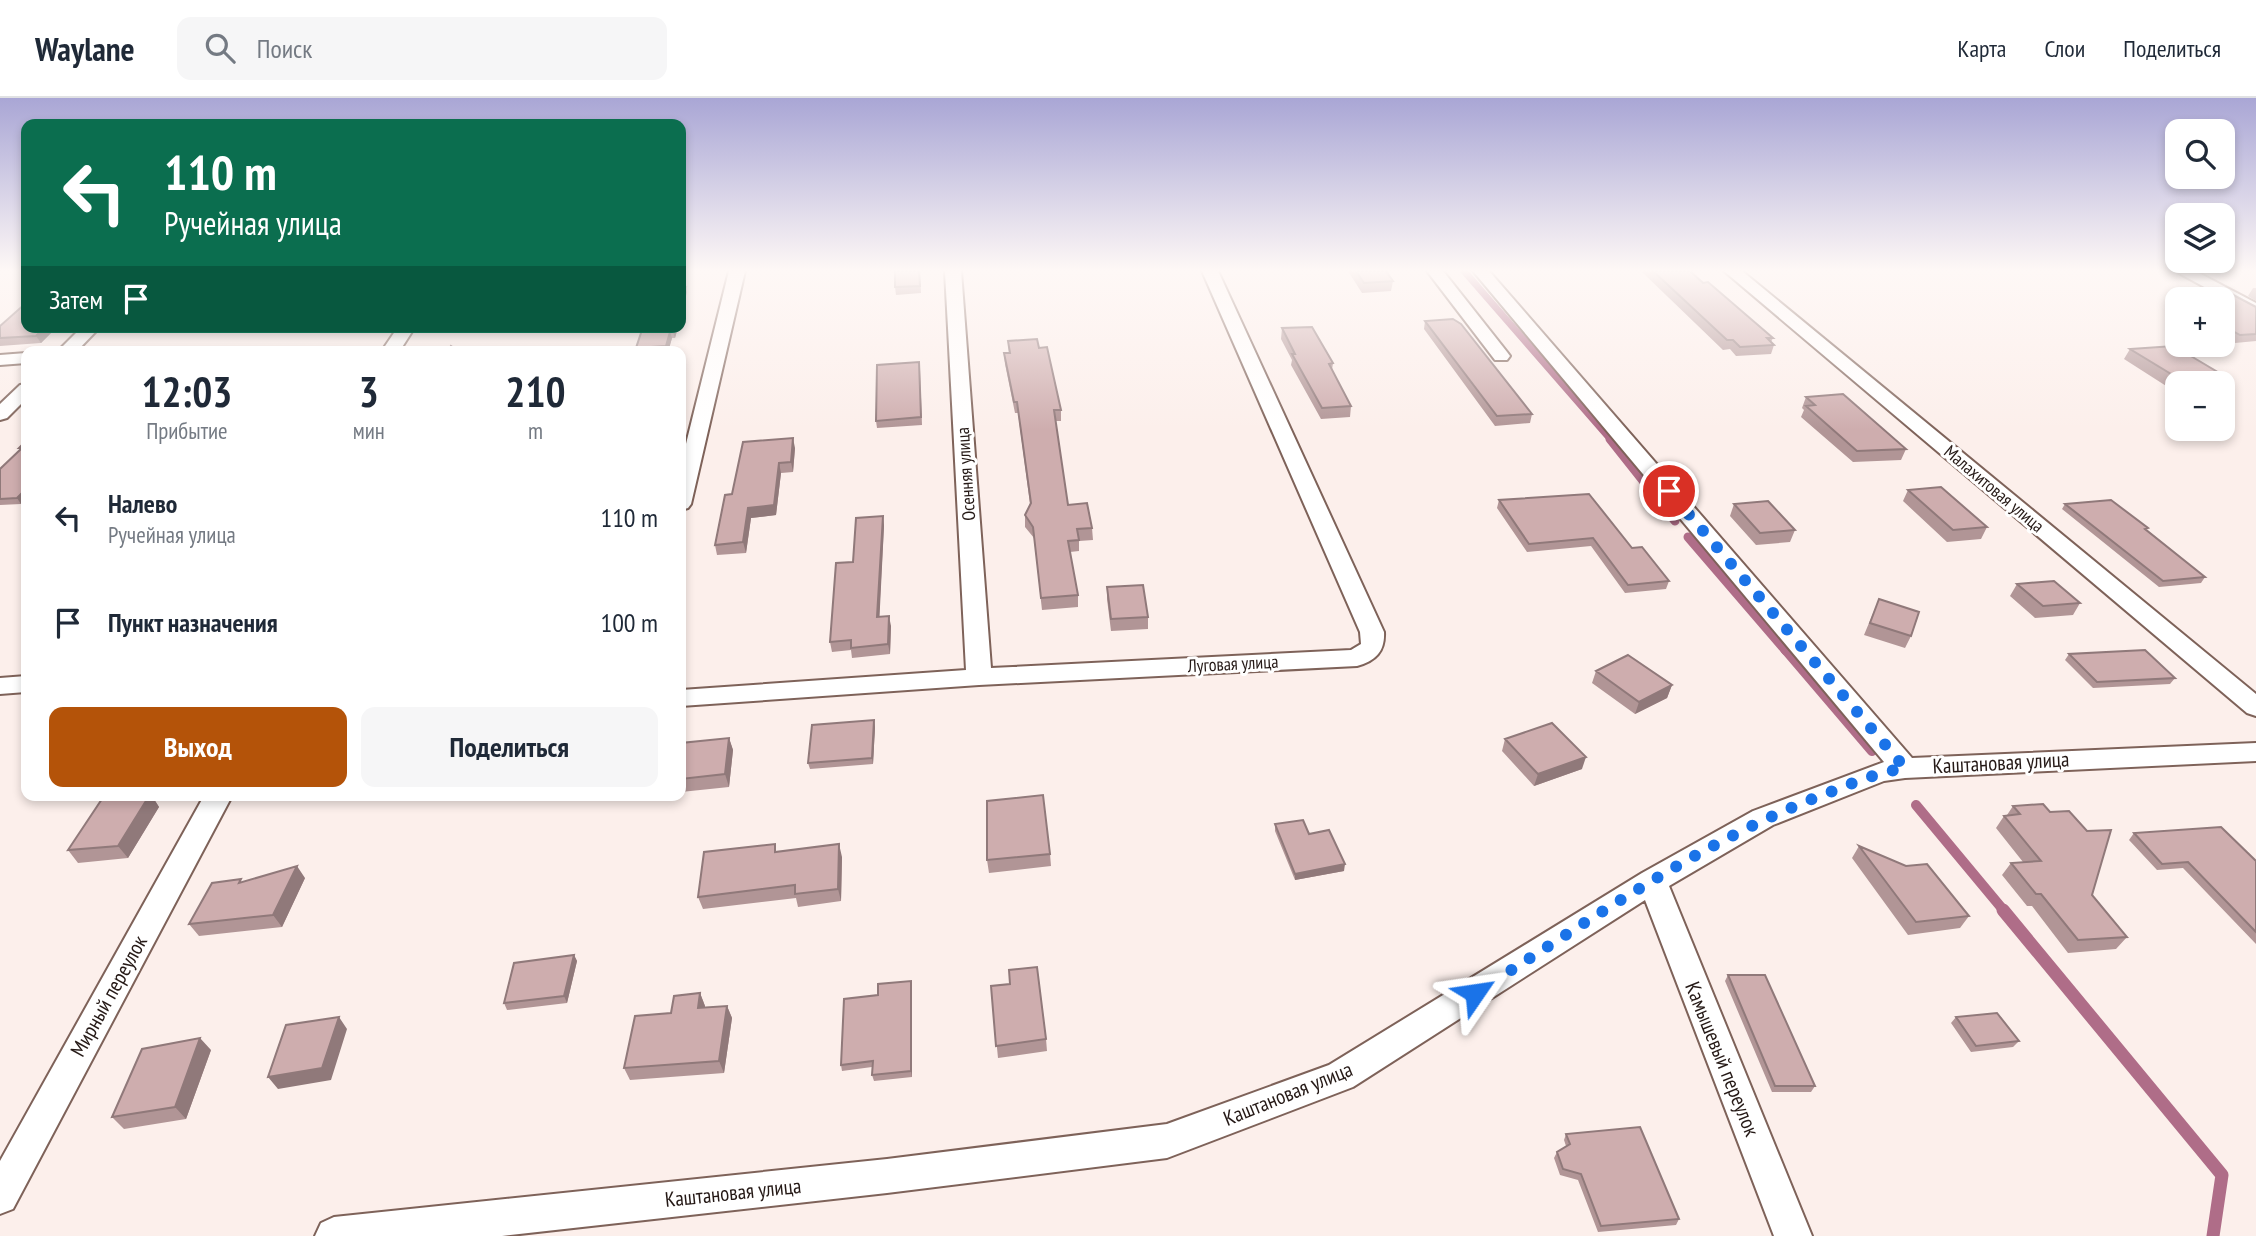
<!DOCTYPE html>
<html lang="ru">
<head>
<meta charset="utf-8">
<style>
	:root { --surface:#fff; --page:#f6f6f7; --text:#1f2937; --muted:#747a83; --line:#e0e1e3; --accent:#b45309 }
	body { margin:0; font-family:"PT Sans Narrow",sans-serif; background:var(--page); color:var(--text); height:100vh; display:flex; flex-direction:column; font-size:26px; white-space:nowrap }
	* { box-sizing:border-box; margin:0 }
	p { font-size:23px; color:var(--muted) }
	.icon { flex:none; width:38px; height:38px; fill:none; stroke:currentColor; stroke-width:2; stroke-linecap:round; stroke-linejoin:round }
	.map { position:relative; flex:1; overflow:hidden }
	.side { position:absolute; left:21px; top:248px; width:665px; height:455px; display:flex; flex-direction:column; background:var(--surface); border-radius:14px; box-shadow:0 4px 10px #0003 }
	.side>* { flex:none }
	.banner { position:absolute; left:21px; top:21px; width:665px; height:214px; border-radius:14px; box-shadow:0 4px 10px #0003; background:#0b6e4f; color:#fff; overflow:hidden }
	.controls { position:absolute; left:2165px; top:21px; display:grid; gap:14px }
	.controls a { display:grid; place-items:center; width:70px; height:70px; border-radius:14px; background:var(--surface); box-shadow:0 4px 10px #0003; font-size:35px }
	.pin { position:absolute; display:grid; place-items:center; width:60px; height:60px; color:#fff; margin:-30px; border:4px solid #fff; border-radius:50%; box-shadow:0 2px 7px #0007 }
	.me { position:absolute; width:77px; margin:-38px; rotate:58deg; stroke-linejoin:round; filter:drop-shadow(0 0 5px #0008) }
	.turn { display:flex; align-items:center; gap:24px; height:147px; padding:0 28px; font-size:32px }
	.turn .icon { width:91px; height:91px; stroke-width:2.5 }
	.turn b { display:block; font-size:49px; line-height:60px }
	.then { display:flex; align-items:center; height:66px; padding:0 28px; background:#0003; gap:14px; font-size:26px }
	.eta { display:flex; justify-content:space-evenly; align-items:center; height:119px; text-align:center }
	.eta b { font-size:42px; font-weight:600; line-height:49px }
	.button { display:flex; gap:14px; margin-top:auto; padding:14px 28px }
	.button a { flex:1; height:80px; border-radius:14px; background:var(--accent); color:#fff; font-size:28px; font-weight:600; line-height:80px; text-align:center }
	.button a+a { background:var(--page); color:var(--text) }
	ul { padding:0; list-style:none }
	li { display:flex; align-items:center; gap:21px; height:105px; padding:0 28px }
	li div { flex:1 }
	li b { display:block; font-size:26px }
	li em { font-style:normal }
	header { display:flex; align-items:center; gap:42px; box-sizing:border-box; height:98px; padding:0 35px; background:var(--surface); border-bottom:2px solid var(--line) }
	header strong { font-size:33px }
	nav { display:flex; gap:38px; margin-inline-start:auto; font-size:24px }
	.search { width:490px; height:63px; background:var(--page); display:flex; align-items:center; gap:18px; box-sizing:border-box; padding:0 24px; border-radius:14px; color:var(--muted); font-size:26px }
	.map>svg:first-child { display:block }
	.lines { fill:none; stroke-linecap:round; stroke-linejoin:round }
	.stream-far3 { stroke:#af6d88; stroke-width:7 }
	.stream-far2 { stroke:#af6d88; stroke-width:9 }
	.stream-far1 { stroke:#af6d88; stroke-width:10 }
	.stream { stroke:#af6d88; stroke-width:13 }
	.minor-casing { stroke:#7e6259; stroke-width:4 }
	.minor { fill:#fff; fill-rule:evenodd }
	.wall { fill:#b19596 }
	.shaded-wall { fill:#90797a }
	.building { fill:#ceadae; stroke:#90797a; stroke-width:2 }
	.route { stroke:#1a73e8; stroke-width:12; stroke-dasharray:0 21.6 }
	.labels { text-anchor:middle; stroke-width:6; stroke-linejoin:round; paint-order:stroke }
	.street-label { font-size:18px; fill:#251916; stroke:#fff }
	.near-street-label { font-size:21px; fill:#251916; stroke:#fff }
</style>
</head>
<body>
<header>
<strong>Waylane</strong>
<div class="search"><svg class="icon" aria-label="search" viewBox="0 0 24 24"><circle cx="10" cy="10" r="6"/><path d="M15 15l6 6"/></svg>Поиск</div>
<nav><a>Карта</a><a>Слои</a><a>Поделиться</a></nav>
</header>
<div class="map">
<svg width="2256" height="1138" viewBox="0 0 2256 1138">
	<rect width="100%" height="100%" fill="#fcefeb"/>
	<g class="lines">
		<!-- stream-far3 -->
		<path class="stream-far3" d="M1464,173L1612,343"/>
		<!-- stream-far2 -->
		<path class="stream-far2" d="M1610,341L1675,423
			M1688,439L1786,553"/>
		<!-- stream-far1 -->
		<path class="stream-far1" d="M1785,551L1872,653
			M1916,707L2005,814"/>
		<!-- stream -->
		<path class="stream" d="M2003,812L2222,1077L2213,1138"/>
		<!-- minor casing -->
		<g class="minor-casing">
			<path id="minor" d="M729,173H745L691,406L688,410L681,412V366Z
				M945,173H961L991,570L1351,552L1361,546L1360,534L1202,173H1218L1384,534C1385,553 1376,563 1357,568L979,587L681,608V592L966,572Z
				M1427,173H1443L1507,254L1510,258L1507,262H1495Z
				M1473,173H1489L1912,660L2256,645V663L1905,680L1884,683L1773,727L1669,788L1812,1138H1774L1645,802L1353,989L1167,1060L887,1095L502,1138H315L321,1125L334,1119L887,1061L1167,1026L1329,967L1642,775L1753,713L1884,664Z
				M1724,173H1742L2256,596V618L2247,615Z
				M2175,173H2195L2256,205V217Z
				M82,229H100L76,254H57Z
				M398,229H415L399,254H381Z
				M26,255V265L0,267V257Z
				M26,286V301L7,320L0,322V306L20,287Z
				M26,578V594L0,596V580Z
				M204,698H232L13,1111L0,1116V1063Z"/>
		</g>
		<!-- minor -->
		<use href="#minor" class="minor"/>
	</g>
	<!-- wall -->
	<path class="wall" d="M920,173L921,195L896,197L895,189Z
		M1348,173H1386L1393,183L1391,193L1362,195Z
		M1641,173H1690L1773,240L1771,244L1774,247L1771,256L1736,258L1730,251L1723,252Z
		M2253,190H2256V203L2248,198Z
		M2224,192L2256,209V243L2235,245L2222,238V201H2177V207L2171,204L2175,196Z
		M1425,223L1532,316L1530,325L1495,328L1424,231Z
		M0,228L26,229H57L41,245L0,248Z
		M678,229L675,240H672L668,254H637L636,250Z
		M1282,230L1333,265L1332,272L1351,308L1350,319L1321,321L1291,267L1292,262L1281,241Z
		M1008,243L1039,250L1061,312V323H1055L1068,407L1092,430L1093,442L1079,443V453L1070,454L1078,497V509L1042,512L1034,440L1025,429V417L1030,406L1018,315H1015L1005,266L1004,255H1009Z
		M2130,251L2226,279L2222,285H2177V293H2174L2124,261Z
		M920,271L922,327L877,330L876,323Z
		M1806,299L1906,351L1901,362L1853,364L1801,319L1804,312L1802,310Z
		M26,343V401L21,406L0,407V371L20,352L19,350Z
		M795,350L793,374L781,375L776,417L751,420L746,455L717,457L715,447L732,396Z
		M1908,392L1987,429L1981,441L1947,444L1903,403Z
		M1499,402L1632,450L1669,483L1666,491L1625,495L1591,448L1527,454L1497,410Z
		M1734,406L1795,432L1790,444L1756,447L1730,418Z
		M2065,406L2148,430L2147,432L2205,479L2201,485L2159,489L2062,411Z
		M883,418L884,428L879,519L891,528L890,556L852,560L851,552L832,554L830,544L853,464Z
		M2017,486L2080,505L2073,517L2035,520L2010,498Z
		M1107,489L1148,519V531L1111,533L1107,501Z
		M1879,501L1911,538L1905,550L1864,537Z
		M2069,556L2175,580L2170,586L2093,590L2065,562Z
		M1596,573L1672,587L1667,600L1635,616L1592,585Z
		M874,622L875,629L873,666L810,671L808,665Z
		M729,640L733,652L729,689L681,694V645Z
		M1505,641L1582,671L1534,688L1502,653Z
		M128,698H152L159,709L128,760L78,765L68,752Z
		M2013,708L2127,839L2116,851L2068,855L2032,808H2027L2002,777L2011,765L2023,764L1996,730L2004,718L2007,717Z
		M1275,726L1309,736L1344,773L1295,782L1275,733Z
		M2134,735L2256,763V846L2183,770L2157,772L2129,742Z
		M1859,748L1906,768L1969,818L1960,830L1908,837L1852,760Z
		M777,753L842,759L841,803L798,809L796,800L703,811L698,799Z
		M1050,756L1051,768L989,775L987,762Z
		M305,780L282,829L199,838L189,826L243,784Z
		M574,857L577,863L567,905L507,912L504,905Z
		M1728,877L1815,988L1811,994H1772L1725,883Z
		M991,888L1046,941L1047,953L998,960Z
		M912,889V979L874,983L872,977V969L842,973L841,967Z
		M700,895L705,908V910L727,908L732,920L724,975L630,982L624,970Z
		M1956,919L2019,943L2013,949L1971,954L1951,925Z
		M211,952L186,1021L124,1031L112,1019Z
		M1566,1036L1679,1121L1676,1127L1598,1134L1578,1082L1560,1077L1554,1060L1557,1054L1566,1048L1564,1042Z"/>
	<!-- shaded-wall -->
	<path class="shaded-wall" d="M686,189L687,194L681,218V208Z
		M45,229H57L41,245L36,238Z
		M675,229H678L675,240L673,234Z
		M670,234L672,240L668,254L666,248Z
		M793,340L795,350L793,374L791,364Z
		M779,365L781,375L776,417L751,420L746,455L743,444L748,410Z
		M26,391V401L21,406L17,400Z
		M883,418L884,428L879,529L877,519Z
		M889,518L891,528L890,556L888,546Z
		M1672,587L1667,600L1635,616L1639,604Z
		M874,622L875,629L873,666L872,660Z
		M729,640L733,652L729,689L725,676Z
		M1586,659L1582,671L1534,688L1538,676Z
		M149,698H152L159,709L128,760L118,748Z
		M839,746L842,759L841,803L838,791Z
		M1345,766L1344,773L1295,782V776Z
		M297,768L305,780L282,829L273,817Z
		M574,857L577,863L567,905L564,898Z
		M911,883L912,889V979L911,973Z
		M700,895L705,908L703,923L698,910Z
		M727,908L732,920L724,975L719,963Z
		M339,919L347,931L331,982L278,991L268,979Z
		M200,940L211,952L186,1021L175,1009Z"/>
	<!-- building -->
	<path class="building" d="M895,173H919L920,188L895,189Z
		M1356,173H1386L1393,183L1364,185Z
		M1653,173H1690L1703,185L1708,184L1773,240H1767L1774,247L1740,249L1733,242H1727Z
		M681,184H683L681,190L686,189L681,208Z
		M2224,192L2256,209V236L2240,237L2222,227V201H2185L2175,196Z
		M26,205V229H45L36,238L0,240V228Z
		M1453,221L1461,226L1532,316L1497,318L1425,223Z
		M643,229H675L673,234H670L666,248L636,250Z
		M1312,229L1333,265L1329,266L1351,308L1322,310L1292,256H1295L1282,230Z
		M1037,241L1039,250L1047,249L1061,312H1054L1068,407L1087,405L1092,430L1077,431L1079,442L1068,443L1078,497L1041,500L1033,429L1025,417L1031,405L1017,304H1014L1004,255H1010L1008,243Z
		M451,248L460,254H447Z
		M2174,248L2226,279L2181,282L2130,251Z
		M919,264L921,319L876,323L877,267Z
		M1843,296L1906,351L1857,353L1806,308L1815,307L1806,299Z
		M793,340L791,364L779,365L774,407L748,410L743,444L715,447L725,397L732,396L743,344Z
		M26,343V391L17,400L0,401V371L22,350H19Z
		M1941,389L1987,429L1953,432L1908,392Z
		M1589,396L1632,450L1642,449L1669,483L1628,487L1593,440L1529,446L1499,402Z
		M2111,402L2148,430L2145,431L2205,479L2163,483L2065,406Z
		M1768,403L1795,432L1760,435L1734,406Z
		M883,418L877,519L889,518L888,546L851,550V542L830,544L836,465L853,464L856,420Z
		M2054,483L2080,505L2043,508L2017,486Z
		M1143,487L1148,519L1111,521L1107,489Z
		M1879,501L1919,514L1911,538L1870,525Z
		M2145,552L2175,580L2097,584L2069,556Z
		M1628,557L1672,587L1639,604L1596,573Z
		M874,622L872,660L808,665L812,627Z
		M1552,625L1586,659L1538,676L1505,641Z
		M729,640L725,676L681,681V645Z
		M1043,697L1050,756L987,762V703Z
		M128,698H149L118,748L68,752L102,701Z
		M2043,706L2050,714L2069,713L2087,733L2111,732L2092,797L2127,839L2078,842L2041,796H2036L2011,765L2041,763L2004,718L2020,716L2013,708Z
		M1303,722L1309,736L1329,732L1345,766L1295,776L1275,726Z
		M2221,729L2256,763V834L2188,764L2162,766L2134,735Z
		M775,746V754L839,746L838,791L795,796V787L698,799L704,754Z
		M1859,748L1906,768L1927,766L1969,818L1916,824Z
		M297,768L273,817L189,826L212,785L241,781L239,785Z
		M574,857L564,898L504,905L514,865Z
		M1037,869L1046,941L996,948L991,888L1010,886L1009,872Z
		M1728,877H1765L1815,988H1775Z
		M911,883V973L872,977L873,963L841,967L844,901L878,897V886Z
		M700,895L698,910L727,908L719,963L624,970L635,918L671,915L674,898Z
		M1997,915L2019,943L1976,948L1956,919Z
		M339,919L322,970L268,979L286,927Z
		M200,940L175,1009L112,1019L142,951Z
		M1640,1029L1679,1121L1601,1128L1581,1076L1563,1071L1557,1054L1570,1046L1566,1036Z"/>
	<!-- sky -->
	<linearGradient id="sky" x2="0" y2="1"><stop stop-color="#a9a6d5"/><stop offset="0.52" stop-color="#fef8f6"/><stop offset="1" stop-color="#fef8f6" stop-opacity="0"/></linearGradient>
	<rect width="2256" height="332" fill="url(#sky)"/>
	<g class="lines">
		<!-- route -->
		<path class="route" d="M1475,895C1587,825 1696,746 1820,698C1848,687 1875,675 1905,670L1669,393"/>
	</g>
	<g class="labels">
		<!-- street labels -->
		<g class="street-label">
			<text transform="translate(966 376) rotate(-94)" y="6">Осенняя улица</text>
			<text transform="translate(1994 391) rotate(40)" y="6">Малахитовая улица</text>
			<text transform="translate(1233 566) rotate(-3)" y="6">Луговая улица</text>
		</g>
		<!-- near-street labels -->
		<g class="near-street-label">
			<text transform="translate(2001 665) rotate(-3)" y="7">Каштановая улица</text>
			<text transform="translate(109 898) rotate(-61)" y="7">Мирный переулок</text>
			<text transform="translate(1722 961) rotate(68)" y="7">Камышевый переулок</text>
			<text transform="translate(1288 996) rotate(-22)" y="7">Каштановая улица</text>
			<text transform="translate(733 1095) rotate(-6)" y="7">Каштановая улица</text>
		</g>
	</g>
</svg>
<div class="controls">
<a><svg class="icon" aria-label="search" viewBox="0 0 24 24"><circle cx="10" cy="10" r="6"/><path d="M15 15l6 6"/></svg></a>
<a><svg class="icon" aria-label="layers" viewBox="0 0 24 24"><path d="M12 4l9 5-9 5-9-5zM3 14l9 5 9-5"/></svg></a>
<a>+</a>
<a>−</a>
</div>
<div class="pin" style="left:1669px;top:393px;background:#d93025"><svg class="icon" aria-label="arrive" viewBox="0 0 24 24"><path d="M6 21V4h12l-3 4 3 4H6"/></svg></div>
<svg class="me" style="left:1475px;top:895px" viewBox="-20 -20 40 40"><path d="M0-17L14 15 0 8-14 15z" fill="#1a73e8" stroke="#fff" stroke-width="4"/></svg>
<div class="banner">
<div class="turn"><svg class="icon" aria-label="left" viewBox="0 0 24 24"><path d="M17 20v-9H6M10 6l-5 5 5 5"/></svg><div><b>110 m</b>Ручейная улица</div></div>
<div class="then">Затем<svg class="icon" aria-label="arrive" viewBox="0 0 24 24"><path d="M6 21V4h12l-3 4 3 4H6"/></svg></div>
</div>
<section class="side">
<div class="eta">
<div><b>12:03</b><p>Прибытие</p></div>
<div><b>3</b><p>мин</p></div>
<div><b>210</b><p>m</p></div>
</div>
<ul>
<li><svg class="icon" aria-label="left" viewBox="0 0 24 24"><path d="M17 20v-9H6M10 6l-5 5 5 5"/></svg><div><b>Налево</b><p>Ручейная улица</p></div><em>110 m</em></li>
<li><svg class="icon" aria-label="arrive" viewBox="0 0 24 24"><path d="M6 21V4h12l-3 4 3 4H6"/></svg><div><b>Пункт назначения</b></div><em>100 m</em></li>
</ul>
<div class="button"><a>Выход</a><a>Поделиться</a></div>
</section>
</div>
</body>
</html>
